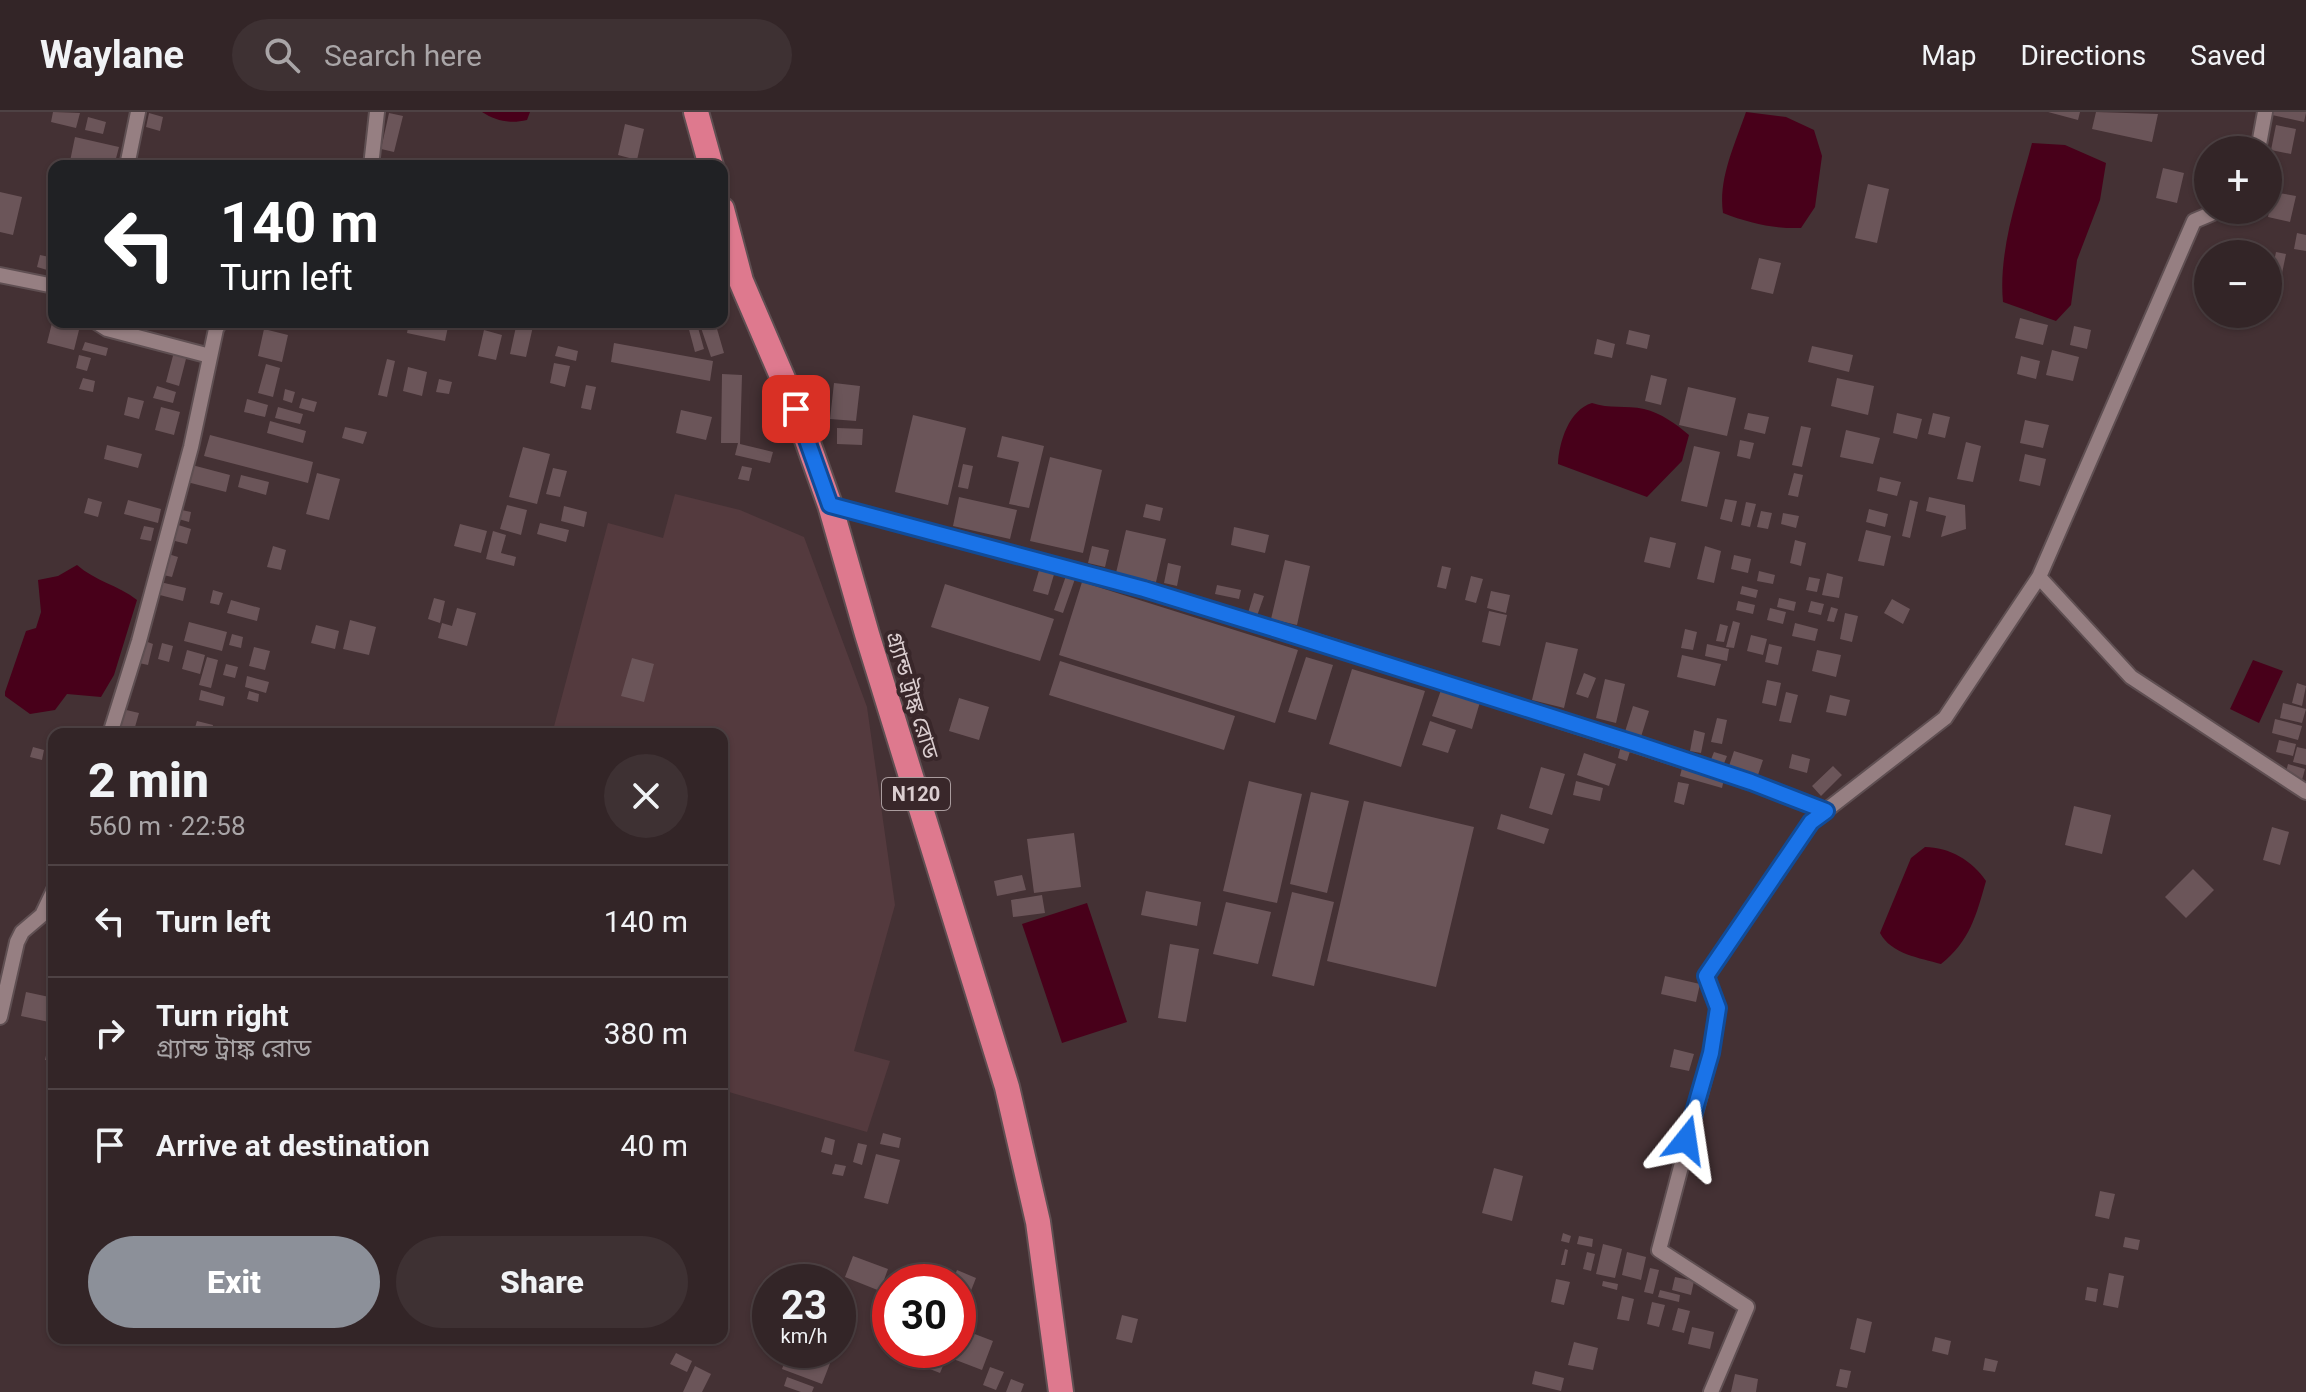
<!DOCTYPE html>
<html lang="en">
<head>
<meta charset="utf-8">
<style>
	:root { --surface:#332527; --page:#3e3133; --text:#f1f3f6; --muted:#a9a5a7; --line:#4e4244; --accent:#8c9099 }
	body { margin:0; font-family:Roboto,"Noto Sans Bengali",sans-serif; background:var(--page); color:var(--text); height:100vh; display:flex; flex-direction:column; font-size:30px; white-space:nowrap }
	* { box-sizing:border-box; margin:0 }
	p { font-size:26px; color:var(--muted) }
	.icon { flex:none; width:44px; height:44px; fill:none; stroke:currentColor; stroke-width:2; stroke-linecap:round; stroke-linejoin:round }
	.map { position:relative; flex:1; overflow:hidden }
	.sheet { position:absolute; left:48px; top:616px; width:680px; height:616px; display:flex; flex-direction:column; background:var(--surface); border-radius:16px; box-shadow:0 2px 6px #0004,0 0 0 2px var(--line) }
	.sheet>* { flex:none }
	.top-card { position:absolute; left:48px; top:48px; width:680px; height:168px; border-radius:16px; box-shadow:0 2px 6px #0004,0 0 0 2px var(--line); background:#202124; color:#fff; overflow:hidden }
	.tools { position:absolute; left:2194px; top:24px; display:grid; gap:16px }
	.tools a { display:grid; place-items:center; width:88px; height:88px; border-radius:50%; background:var(--surface); box-shadow:0 2px 6px #0004,0 0 0 2px var(--line); font-size:40px }
	.speed { position:absolute; left:752px; top:1152px; display:flex; gap:16px; font-size:40px; font-weight:700; text-align:center }
	.speed>* { display:grid; place-content:center; width:104px; height:104px; border-radius:50%; background:var(--surface); box-shadow:0 2px 6px #0004,0 0 0 2px var(--line); line-height:1 }
	.speed small { font-size:20px; font-weight:400 }
	.speed .limit { border:12px solid #d22; background:#fff; color:#111 }
	.pin { position:absolute; display:grid; place-items:center; width:68px; height:68px; color:#fff; margin:-34px; border-radius:16px; box-shadow:0 4px 12px #0006 }
	.me { position:absolute; width:88px; margin:-44px; rotate:15deg; stroke-linejoin:round; filter:drop-shadow(0 0 6px #0008) }
	.turn { display:flex; align-items:center; gap:28px; height:168px; padding:0 40px; font-size:36px }
	.turn .icon { width:104px; height:104px; stroke-width:2.5 }
	.turn b { display:block; font-size:56px; line-height:68px }
	.round { display:grid; place-items:center; flex:none; width:84px; height:84px; border-radius:42px; background:var(--page) }
	.overview { display:flex; align-items:center; justify-content:space-between; height:136px; padding:0 40px }
	h1 { font-size:48px; font-weight:800; line-height:60px }
	.cta { display:flex; gap:16px; margin-top:auto; padding:16px 40px }
	.cta a { flex:1; height:92px; border-radius:48px; background:var(--accent); color:#fff; font-size:32px; font-weight:800; line-height:92px; text-align:center }
	.cta a+a { background:var(--page); color:var(--text) }
	ul { padding:0; list-style:none }
	li { display:flex; align-items:center; gap:24px; height:112px; padding:0 40px; border-top:2px solid var(--line) }
	li div { flex:1 }
	li b { display:block; font-size:30px }
	li em { font-style:normal }
	header { display:flex; align-items:center; gap:48px; box-sizing:border-box; height:112px; padding:0 40px; background:var(--surface); border-bottom:2px solid var(--line) }
	header strong { font-size:38px }
	nav { display:flex; gap:44px; margin-inline-start:auto; font-size:28px }
	.search { width:560px; height:72px; background:var(--page); display:flex; align-items:center; gap:20px; box-sizing:border-box; padding:0 28px; border-radius:44px; color:var(--muted); font-size:30px }
	.map>svg:first-child { display:block }
	.built { fill:#543a3e }
	.water { fill:#48001a }
	.building { fill:#6b5559 }
	.lines { fill:none; stroke-linecap:round; stroke-linejoin:round }
	.minor-casing { stroke:#5f4f52; stroke-width:18 }
	.highway-casing { stroke:#5f4f52; stroke-width:28 }
	.minor { stroke:#967f82; stroke-width:14 }
	.highway { stroke:#de798e; stroke-width:24 }
	.route-casing { stroke:#114b97; stroke-width:20 }
	.route { stroke:#1a73e8; stroke-width:14 }
	.labels { text-anchor:middle; stroke-width:8; stroke-linejoin:round; paint-order:stroke }
	.shield { fill:#39272a; stroke:#aa9c9e; stroke-width:2 }
	.shield-label { font-size:20px; font-weight:bold; fill:#dbced0 }
	.street-label { font-size:22px; fill:#dbced0; stroke:#39272a }
</style>
</head>
<body>
<header>
<strong>Waylane</strong>
<div class="search"><svg class="icon" aria-label="search" viewBox="0 0 24 24"><circle cx="10" cy="10" r="6"/><path d="M15 15l6 6"/></svg>Search here</div>
<nav><a>Map</a><a>Directions</a><a>Saved</a></nav>
</header>
<div class="map">
<svg width="2306" height="1280" viewBox="0 0 2306 1280">
	<rect width="100%" height="100%" fill="#443134"/>
	<!-- built -->
	<path class="built" d="M675,382L740,398L804,425L867,595L895,793L854,939L890,949L867,1020L722,978V622H552L608,411L663,426Z"/>
	<!-- water -->
	<path class="water" d="M482,0H530L527,8C510,12 496,9 482,0Z
		M1746,0L1786,5L1814,18L1822,44L1815,95L1801,116C1773,117 1749,111 1723,101C1718,67 1735,32 1746,0Z
		M2032,31L2065,33L2106,51L2100,88L2077,148L2071,193L2056,209L2003,190C1998,137 2019,81 2032,31Z
		M1592,291C1609,297 1626,293 1644,297C1661,301 1676,312 1689,323L1682,349L1647,385L1558,352C1559,330 1569,298 1592,291Z
		M77,453C95,469 118,473 137,488L114,563L101,585L67,582L55,598L30,602L5,584V580L26,519L36,516L41,500L38,468L58,464Z
		M2253,548L2283,559L2259,611L2230,597Z
		M1925,735C1949,735 1973,749 1986,769C1976,804 1970,829 1941,852C1920,846 1891,842 1880,821L1911,746Z
		M1087,791L1127,910L1062,931L1022,812Z"/>
	<!-- building -->
	<path class="building" d="M53,0L80,1L76,16L51,10Z
		M2048,0H2080L2078,8Z
		M2096,0L2158,2L2152,30L2092,17Z
		M2273,0H2306V1L2304,10L2272,3Z
		M149,1L163,5L160,19L146,15Z
		M389,1L403,4L394,40L381,37Z
		M88,5L106,10L103,22L85,18Z
		M625,12L644,17L637,48L618,43Z
		M2276,13L2296,17L2291,42L2271,38Z
		M75,25L119,35L114,54H69Z
		M2207,36H2208V65L2201,64Z
		M194,48L215,53L214,54H193Z
		M2163,56L2184,61L2177,91L2156,86Z
		M1868,72L1889,77L1877,131L1855,126Z
		M0,80L22,85L13,123L0,120Z
		M2273,80L2296,84L2290,110L2268,105Z
		M2297,121L2306,123V139L2294,137Z
		M2276,140L2286,142L2280,171L2270,169Z
		M40,143L54,146V160L37,155Z
		M1759,146L1781,151L1773,182L1751,177Z
		M2020,206L2048,213L2043,233L2015,226Z
		M409,210H449L445,229L407,221Z
		M517,210H534L526,245L510,242Z
		M699,210H715L724,241L711,245Z
		M52,211L79,218L74,238L47,231Z
		M697,212L704,237L695,240L688,214Z
		M2074,214L2091,218L2087,237L2070,233Z
		M264,217L288,223L282,250L258,244Z
		M484,218L502,223L496,248L478,244Z
		M1629,218L1650,223L1647,237L1626,232Z
		M1597,227L1615,232L1612,246L1594,242Z
		M85,230L108,236L106,244L82,238Z
		M614,231L713,249L710,269L611,250Z
		M558,234L578,239L576,249L555,244Z
		M1812,234L1853,243L1849,260L1808,250Z
		M2052,238L2079,245L2073,269L2046,263Z
		M174,240L187,243L179,274L166,270Z
		M79,243L91,246L87,259L76,256Z
		M2021,244L2040,249L2036,267L2017,262Z
		M387,247L395,249L387,285L378,283Z
		M554,251L570,254L565,275L550,271Z
		M266,252L280,256L273,285L258,281Z
		M408,255L427,260L422,284L403,279Z
		M722,262L742,263L740,332L773,340L770,351L735,343L738,331H721Z
		M1651,263L1667,267L1661,293L1645,289Z
		M83,266L95,269L93,280L79,277Z
		M1837,266L1874,274L1868,303L1831,294Z
		M439,267L452,270L449,282L436,280Z
		M834,271L860,274L856,309L830,307Z
		M586,273L596,275L591,298L581,296Z
		M157,274L176,280L173,291L153,286Z
		M1688,275L1736,286L1727,324L1679,313Z
		M285,277L295,280L292,291L283,288Z
		M128,285L144,289L139,307L124,303Z
		M302,286L317,290L314,300L299,296Z
		M247,287L268,293L265,305L244,300Z
		M161,295L180,300L174,323L155,318Z
		M278,295L303,302L300,312L275,306Z
		M681,298L712,305L706,328L676,321Z
		M1748,301L1769,305L1765,322L1744,317Z
		M1897,301L1922,307L1917,327L1893,321Z
		M1933,301L1950,305L1945,326L1928,322Z
		M913,303L966,316L948,393L895,380Z
		M2025,308L2049,313L2043,336L2020,331Z
		M270,309L306,319L303,331L267,321Z
		M1801,314L1811,316L1802,355L1792,353Z
		M345,315L367,320L363,332L342,326Z
		M837,316L863,317L862,333L837,332Z
		M1846,318L1880,326L1873,352L1840,345Z
		M210,323L313,350L308,371L204,344Z
		M1002,324L1044,334L1029,396L1009,392L1019,350L997,345Z
		M1740,328L1754,331L1750,347L1737,344Z
		M1966,330L1981,334L1973,370L1957,367Z
		M107,333L142,342L138,356L104,347Z
		M1694,334L1720,340L1707,395L1681,389Z
		M523,335L550,342L537,392L509,385Z
		M2025,342L2046,347L2040,374L2019,369Z
		M1050,345L1102,358L1083,441L1030,429Z
		M963,352L973,354L968,377L958,375Z
		M192,353L230,363L226,380L187,370Z
		M742,354L752,356L749,369L738,367Z
		M553,356L567,359L560,385L546,382Z
		M317,361L340,367L329,408L306,402Z
		M1794,361L1803,363L1798,385L1788,383Z
		M241,363L269,370L266,383L238,375Z
		M1880,365L1901,370L1897,384L1877,379Z
		M959,385L1017,398L1010,427L953,414Z
		M1929,385L1965,393L1966,417L1941,425L1946,404L1926,399Z
		M88,386L102,390L98,405L84,401Z
		M1725,387L1737,389L1732,410L1720,407Z
		M128,388L161,397L158,411L124,402Z
		M1910,388L1918,390L1910,426L1902,424Z
		M1746,390L1756,392L1750,415L1741,413Z
		M1146,392L1163,396L1160,409L1143,405Z
		M507,393L527,398L521,423L500,417Z
		M564,394L587,400L584,415L561,409Z
		M177,397L191,400L189,410L175,406Z
		M1869,397L1888,402L1885,415L1866,410Z
		M1761,399L1772,401L1768,417L1757,415Z
		M1783,401L1799,404L1796,416L1781,412Z
		M540,411L569,418L566,430L537,422Z
		M175,412L191,417L187,432L171,428Z
		M460,412L487,419L481,441L454,434Z
		M144,414L154,416L151,429L140,427Z
		M1234,415L1269,423L1265,441L1231,433Z
		M1126,418L1166,427L1156,470L1116,461Z
		M1866,418L1891,424L1884,454L1858,449Z
		M493,419L506,423L501,441L516,445L514,454L486,447Z
		M1650,425L1676,431L1670,456L1644,450Z
		M1795,428L1806,431L1801,454L1790,451Z
		M273,434L286,438L281,458L267,455Z
		M1092,434L1109,438L1105,455L1088,451Z
		M1705,434L1721,439L1714,471L1697,467Z
		M165,441L178,445L172,465L159,462Z
		M1734,443L1751,447L1748,461L1731,457Z
		M1285,448L1310,454L1297,513L1271,507Z
		M1168,451L1181,454L1177,474L1164,471Z
		M1442,454L1451,456L1446,477L1437,475Z
		M1040,455L1055,459L1048,483L1033,479Z
		M1759,459L1775,463L1773,472L1757,469Z
		M1067,461L1076,464L1063,501L1054,498Z
		M1827,461L1843,465L1839,486L1822,483Z
		M1471,464L1483,467L1476,491L1465,488Z
		M1809,465L1820,467L1817,480L1806,478Z
		M160,470L186,476L183,489L156,482Z
		M1082,470L1298,538L1275,611L1059,543Z
		M945,472L1054,507L1040,549L931,515Z
		M1217,473L1241,478L1239,487L1215,482Z
		M1742,474L1758,478L1756,486L1740,482Z
		M213,478L223,481L219,493L210,491Z
		M1491,479L1510,483L1506,501L1487,496Z
		M1254,481L1264,484L1257,504L1248,501Z
		M434,486L445,489L440,511L428,507Z
		M1779,486L1796,490L1794,499L1777,495Z
		M1892,487L1910,497L1903,512L1884,501Z
		M231,488L260,496L257,509L227,501Z
		M1738,489L1755,493L1753,502L1736,498Z
		M1811,489L1824,492L1821,503L1808,500Z
		M1831,495L1838,497L1834,510L1827,509Z
		M457,496L476,501L467,534L438,526L442,511L452,514Z
		M1770,496L1786,500L1783,512L1767,508Z
		M1489,499L1507,503L1500,534L1482,530Z
		M1845,501L1858,504L1852,530L1840,527Z
		M350,508L376,515L369,543L343,537Z
		M1733,509L1740,511L1734,536L1726,535Z
		M189,510L227,520L222,539L184,529Z
		M1795,511L1818,517L1815,529L1792,524Z
		M1720,512L1728,514L1724,530L1716,529Z
		M316,513L339,519L335,537L311,531Z
		M1685,517L1697,520L1693,538L1681,536Z
		M232,522L243,525L241,536L229,533Z
		M1751,523L1767,527L1763,543L1747,539Z
		M145,529L153,532L148,553L139,551Z
		M1546,530L1578,537L1564,596L1532,588Z
		M162,531L173,534L169,550L158,547Z
		M1707,532L1729,537L1727,549L1705,544Z
		M1769,532L1782,535L1778,553L1765,550Z
		M254,535L270,539L265,558L249,554Z
		M187,538L205,543L200,562L182,557Z
		M1817,538L1841,543L1836,565L1812,559Z
		M1682,543L1721,552L1715,574L1677,565Z
		M207,545L218,548L211,576L199,573Z
		M1306,545L1333,553L1316,608L1288,600Z
		M632,546L654,552L644,590L621,584Z
		M1060,549L1235,604L1224,638L1049,583Z
		M226,552L238,555L235,566L223,563Z
		M1352,557L1425,579L1401,655L1329,632Z
		M1584,561L1596,566L1588,586L1576,582Z
		M247,564L269,570L266,581L245,575Z
		M1605,567L1625,572L1616,611L1596,606Z
		M1767,568L1781,571L1776,594L1762,591Z
		M2297,571L2306,574L2302,594L2292,591Z
		M201,578L225,585L223,594L199,588Z
		M1441,578L1480,590L1472,617L1432,604Z
		M249,579L259,582L258,590L247,587Z
		M1786,580L1798,583L1791,611L1779,609Z
		M1830,583L1850,588L1846,604L1826,600Z
		M959,586L989,595L979,628L949,619Z
		M2283,591L2306,597L2302,611L2280,606Z
		M1633,594L1649,599L1640,628L1624,623Z
		M122,597L139,601L133,622H115Z
		M1717,606L1727,608L1722,632L1711,630Z
		M2275,607L2302,614L2298,628L2272,621Z
		M197,609L213,613L211,622H193Z
		M1430,609L1456,618L1448,641L1422,633Z
		M1694,618L1705,621L1701,641L1690,639Z
		M2279,628L2296,632L2293,644L2276,640Z
		M1621,633L1631,636L1627,649L1618,646Z
		M33,635L44,638L42,648L30,645Z
		M2297,635L2306,637V653L2293,650Z
		M1734,639L1763,648L1758,663L1729,654Z
		M1714,640L1727,644L1723,654L1710,650Z
		M1584,641L1616,652L1609,674L1577,663Z
		M1792,642L1810,647L1807,661L1789,656Z
		M2288,652L2305,657L2302,668L2285,664Z
		M1833,654L1842,663L1821,684L1812,674Z
		M1541,655L1565,662L1552,703L1529,696Z
		M1682,656L1724,667L1722,676L1680,664Z
		M1249,669L1302,682L1277,791L1223,779Z
		M1576,669L1603,676L1600,689L1573,683Z
		M1678,670L1689,672L1684,693L1674,690Z
		M1311,680L1349,689L1327,781L1290,772Z
		M51,685L54,686V702L47,700Z
		M1364,689L1474,715L1436,875L1327,849Z
		M2074,694L2111,703L2102,742L2065,733Z
		M1501,702L1549,717L1544,732L1497,717Z
		M2272,715L2289,720L2280,753L2263,748Z
		M1074,721L1081,775L1034,781L1027,727Z
		M2193,757L2214,778L2186,806L2165,785Z
		M1022,763L1026,778L997,784L994,769Z
		M1146,779L1201,790L1197,814L1141,803Z
		M1292,780L1334,790L1314,874L1272,864Z
		M1042,783L1045,801L1013,805L1011,788Z
		M1226,790L1271,800L1258,852L1213,842Z
		M1170,832L1199,837L1186,910L1158,906Z
		M1665,864L1700,872L1696,890L1661,882Z
		M26,880L54,886L49,910L21,904Z
		M53,911H54V949L45,948Z
		M1674,937L1694,942L1689,959L1670,955Z
		M883,1021L901,1026L899,1036L880,1032Z
		M825,1025L835,1028L832,1043L821,1040Z
		M858,1031L867,1033L862,1053L853,1050Z
		M876,1042L900,1048L888,1092L864,1086Z
		M835,1052L846,1054L843,1064L832,1062Z
		M1494,1056L1523,1064L1512,1109L1482,1101Z
		M2100,1079L2115,1082L2109,1107L2095,1104Z
		M1563,1121L1571,1124L1569,1131L1561,1129Z
		M1579,1124L1593,1127L1592,1135L1577,1132Z
		M2125,1125L2140,1128L2138,1138L2123,1135Z
		M1603,1132L1622,1137L1615,1166L1596,1162Z
		M1565,1137L1568,1138L1565,1153H1561Z
		M1587,1140L1595,1142L1591,1159L1583,1157Z
		M1627,1140L1646,1145L1641,1168L1622,1163Z
		M853,1144L888,1157L880,1179L845,1165Z
		M1650,1156L1659,1158L1653,1182L1644,1180Z
		M957,1158L976,1166L961,1204L958,1203V1170H952Z
		M2109,1161L2124,1164L2118,1196L2103,1193Z
		M1675,1165L1694,1169L1691,1183L1672,1178Z
		M1556,1167L1570,1170L1564,1193L1551,1190Z
		M1603,1169L1618,1172L1617,1178L1602,1174Z
		M838,1172L849,1176L838,1203Z
		M2087,1175L2098,1177L2096,1190L2085,1188Z
		M1660,1178L1680,1183L1679,1190L1658,1185Z
		M1622,1184L1634,1187L1629,1209L1617,1207Z
		M1652,1190L1665,1193L1659,1215L1647,1212Z
		M1678,1196L1690,1199L1684,1221L1672,1218Z
		M1122,1203L1138,1207L1132,1231L1116,1227Z
		M1857,1206L1872,1210L1865,1241L1850,1237Z
		M838,1211L850,1216L841,1238L838,1237Z
		M1692,1215L1714,1220L1710,1237L1688,1232Z
		M959,1216L993,1229L982,1258L948,1245L951,1238H958Z
		M1935,1225L1951,1229L1948,1243L1932,1239Z
		M1574,1230L1598,1236L1593,1258L1568,1253Z
		M789,1238H825L834,1241L822,1272L782,1257Z
		M921,1240L945,1249L940,1261L917,1252Z
		M676,1241L692,1249L687,1260L670,1252Z
		M1985,1246L1998,1249L1995,1260L1983,1258Z
		M695,1254L711,1262L702,1280H683Z
		M990,1255L1004,1260L996,1278L983,1273Z
		M1840,1257L1851,1259L1847,1276L1836,1274Z
		M1535,1259L1564,1266L1561,1279L1532,1272Z
		M1735,1262L1758,1267L1756,1280H1731Z
		M787,1265L814,1275L812,1280H801L784,1274Z
		M1011,1267L1024,1272L1021,1280H1006Z"/>
	<g class="lines">
		<!-- minor casing -->
		<g class="minor-casing">
			<path id="minor" d="M2258,38L2265,0
				M127,54L138,0
				M371,54L377,0
				M2220,98L2194,109L2039,465L2131,565L2306,680
				M0,163L54,174
				M96,210L107,217L210,244
				M830,393L1144,477L1330,534L1751,670L1826,699
				M110,622L139,529L191,335L216,217L220,210
				M0,905L17,830L22,820L42,803L54,778
				M1711,1280L1747,1195L1659,1138L1711,941L1718,896L1706,864L1811,710L1945,606L2039,465"/>
		</g>
		<!-- highway casing -->
		<g class="highway-casing">
			<path id="highway" d="M696,0L711,54
				M722,97L741,169L796,297L830,393L867,522L1007,975L1038,1110L1061,1280"/>
		</g>
		<!-- minor -->
		<use href="#minor" class="minor"/>
		<!-- highway -->
		<use href="#highway" class="highway"/>
	</g>
	<g class="lines">
		<!-- route casing -->
		<g class="route-casing">
			<path id="route" d="M796,297L830,393L1144,477L1277,518L1637,632L1751,670L1826,699L1811,710L1706,864L1718,896L1711,941L1686,1028"/>
		</g>
		<!-- route -->
		<use href="#route" class="route"/>
	</g>
	<g class="labels">
		<!-- shield labels -->
		<rect class="shield" x="882" y="666" width="68" height="32" rx="6"/>
		<g class="shield-label">
			<text x="916" y="689">N120</text>
		</g>
		<!-- street labels -->
		<g class="street-label">
			<text transform="translate(913 583) rotate(73)" y="8">গ্র্যান্ড ট্রাঙ্ক রোড</text>
		</g>
	</g>
</svg>
<div class="tools">
<a>+</a>
<a>−</a>
</div>
<div class="speed"><div>23<small>km/h</small></div><div class="limit">30</div></div>
<div class="pin" style="left:796px;top:297px;background:#d93025"><svg class="icon" aria-label="arrive" viewBox="0 0 24 24"><path d="M6 21V4h12l-3 4 3 4H6"/></svg></div>
<svg class="me" style="left:1686px;top:1028px" viewBox="-20 -20 40 40"><path d="M0-17L14 15 0 8-14 15z" fill="#1a73e8" stroke="#fff" stroke-width="4"/></svg>
<div class="top-card">
<div class="turn"><svg class="icon" aria-label="left" viewBox="0 0 24 24"><path d="M17 20v-9H6M10 6l-5 5 5 5"/></svg><div><b>140 m</b>Turn left</div></div>
</div>
<section class="sheet">
<div class="overview"><div><h1>2 min</h1><p>560 m · 22:58</p></div><a class="round"><svg class="icon" aria-label="close" viewBox="0 0 24 24"><path d="M6 6l12 12M18 6L6 18"/></svg></a></div>
<ul>
<li><svg class="icon" aria-label="left" viewBox="0 0 24 24"><path d="M17 20v-9H6M10 6l-5 5 5 5"/></svg><div><b>Turn left</b></div><em>140 m</em></li>
<li><svg class="icon" aria-label="right" viewBox="0 0 24 24"><path d="M7 20v-9h11M14 6l5 5-5 5"/></svg><div><b>Turn right</b><p>গ্র্যান্ড ট্রাঙ্ক রোড</p></div><em>380 m</em></li>
<li><svg class="icon" aria-label="arrive" viewBox="0 0 24 24"><path d="M6 21V4h12l-3 4 3 4H6"/></svg><div><b>Arrive at destination</b></div><em>40 m</em></li>
</ul>
<div class="cta"><a>Exit</a><a>Share</a></div>
</section>
</div>
</body>
</html>
